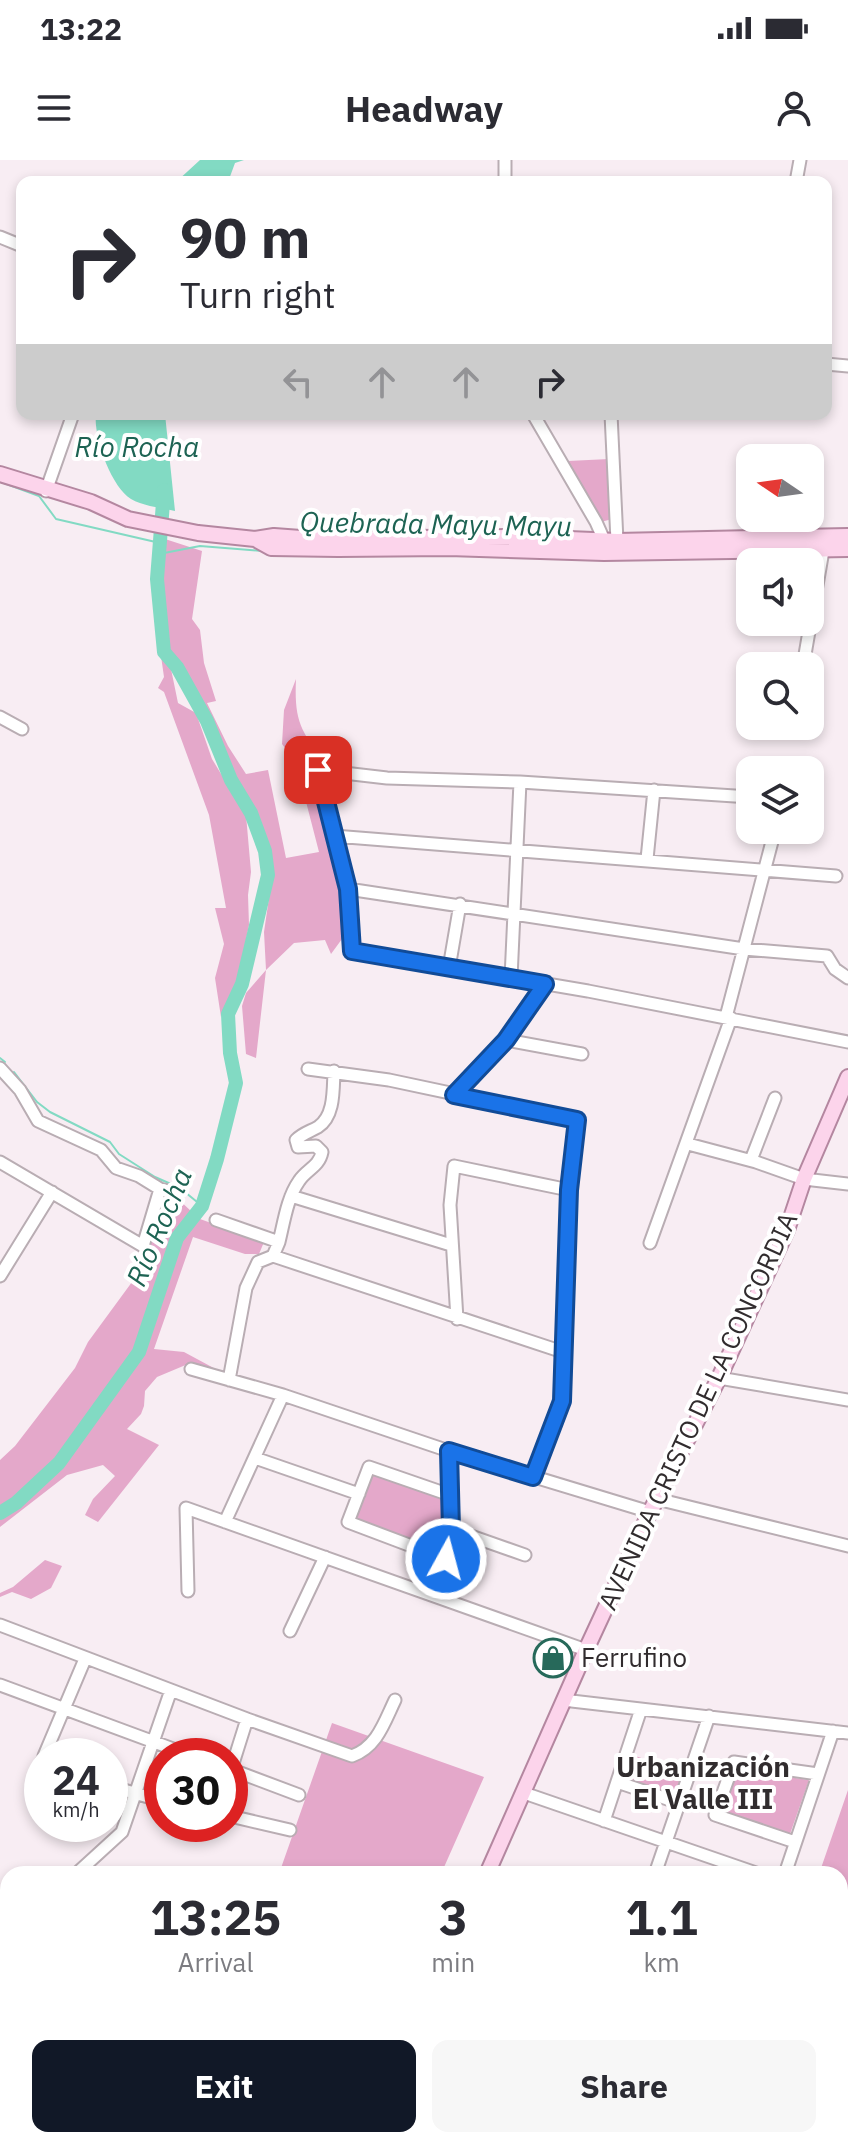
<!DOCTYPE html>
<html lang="en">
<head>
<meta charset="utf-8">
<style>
	:root { --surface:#fff; --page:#f7f7f7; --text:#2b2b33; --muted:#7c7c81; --accent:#111827 }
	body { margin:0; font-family:"IBM Plex Sans",sans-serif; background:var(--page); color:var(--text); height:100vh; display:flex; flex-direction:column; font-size:30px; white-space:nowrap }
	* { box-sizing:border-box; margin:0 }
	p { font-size:26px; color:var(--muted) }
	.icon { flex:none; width:44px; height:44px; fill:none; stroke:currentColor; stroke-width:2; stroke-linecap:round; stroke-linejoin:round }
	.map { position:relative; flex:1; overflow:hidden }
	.sheet { position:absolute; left:0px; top:1706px; width:848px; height:282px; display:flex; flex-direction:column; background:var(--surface); border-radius:24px 24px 0 0; box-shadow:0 4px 12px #0003 }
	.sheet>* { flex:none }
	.guide { position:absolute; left:16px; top:16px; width:816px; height:244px; border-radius:16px; box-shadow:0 4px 12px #0003; background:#fff; color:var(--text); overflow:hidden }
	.needle { width:52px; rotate:283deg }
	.tools { position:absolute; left:736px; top:284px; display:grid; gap:16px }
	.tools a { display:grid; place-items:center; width:88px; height:88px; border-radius:16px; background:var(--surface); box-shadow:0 4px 12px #0003; font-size:40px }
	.speed { position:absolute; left:24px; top:1578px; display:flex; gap:16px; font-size:40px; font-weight:700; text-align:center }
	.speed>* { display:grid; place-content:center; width:104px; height:104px; border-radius:50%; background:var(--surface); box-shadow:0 4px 12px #0003; line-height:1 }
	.speed small { font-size:20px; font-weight:400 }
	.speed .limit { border:12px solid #d22; background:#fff; color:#111 }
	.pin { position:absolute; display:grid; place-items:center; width:68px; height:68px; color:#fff; margin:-34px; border-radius:16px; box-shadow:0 4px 12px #0006 }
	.me { position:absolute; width:88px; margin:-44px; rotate:7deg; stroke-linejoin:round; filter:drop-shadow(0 0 6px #0008) }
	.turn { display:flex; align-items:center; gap:28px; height:168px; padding:0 32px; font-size:36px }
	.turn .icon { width:104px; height:104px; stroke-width:2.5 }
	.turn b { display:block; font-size:56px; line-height:68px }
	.lanes { display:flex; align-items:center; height:76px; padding:0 32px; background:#0003; justify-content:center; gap:40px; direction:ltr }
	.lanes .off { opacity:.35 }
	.eta { display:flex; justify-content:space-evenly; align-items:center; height:136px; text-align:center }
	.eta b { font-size:48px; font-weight:700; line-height:56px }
	.cta { display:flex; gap:16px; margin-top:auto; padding:16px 32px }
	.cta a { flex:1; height:92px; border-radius:16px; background:var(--accent); color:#fff; font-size:32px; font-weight:700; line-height:92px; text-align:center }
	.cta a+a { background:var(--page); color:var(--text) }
	.status { display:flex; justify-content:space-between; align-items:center; height:56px; padding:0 40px; background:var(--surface); direction:ltr }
	.status svg { height:22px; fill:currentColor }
	header { display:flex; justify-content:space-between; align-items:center; height:104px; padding:0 32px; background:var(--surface); font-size:36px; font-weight:700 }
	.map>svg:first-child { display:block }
	.green { fill:#e4a8ca }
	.water { fill:#82dac3 }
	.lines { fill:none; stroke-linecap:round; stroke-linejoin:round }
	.stream { stroke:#82dac3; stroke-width:2 }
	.river { stroke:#82dac3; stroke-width:14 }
	.minor-casing { stroke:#b9adb3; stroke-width:15 }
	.major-casing { stroke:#b487a0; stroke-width:18 }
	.minor { stroke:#fff; stroke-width:11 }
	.major { stroke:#fcd4eb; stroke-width:14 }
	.route-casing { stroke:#114b97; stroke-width:20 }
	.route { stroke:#1a73e8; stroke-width:14 }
	.labels { text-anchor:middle; stroke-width:8; stroke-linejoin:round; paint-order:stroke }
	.street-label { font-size:26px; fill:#312c2e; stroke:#fff }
	.poi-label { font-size:26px; fill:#312c2e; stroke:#fff; text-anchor:start }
	.water-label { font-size:28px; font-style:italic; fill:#1d6353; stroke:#fff }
	.neighbourhood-label { font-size:28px; font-weight:bold; fill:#312c2e; stroke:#fff }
</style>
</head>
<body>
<div class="status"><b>13:22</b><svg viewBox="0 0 49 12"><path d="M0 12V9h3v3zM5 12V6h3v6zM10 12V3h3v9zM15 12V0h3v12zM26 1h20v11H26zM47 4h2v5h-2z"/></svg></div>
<header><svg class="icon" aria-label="menu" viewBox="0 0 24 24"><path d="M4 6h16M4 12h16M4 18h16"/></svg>Headway<svg class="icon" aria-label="person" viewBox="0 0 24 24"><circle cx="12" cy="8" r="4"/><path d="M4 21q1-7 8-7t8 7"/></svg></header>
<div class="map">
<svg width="848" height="1987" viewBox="0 0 848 1987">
	<rect width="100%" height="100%" fill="#f8edf3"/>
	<!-- green -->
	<path class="green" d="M609,299L612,359L601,362L568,301Z
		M165,379L202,391L192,459L200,470L204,503L216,541L207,543L228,586L246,614L268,610L286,698L319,692L296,603L282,584L284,550L296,519C294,562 301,571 326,604H311L341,714L350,768L331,794L325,780L294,783L266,810L256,898L246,894L242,846L246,833L266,810L264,772L272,717L270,691L256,652L236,616L202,540L169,488L163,418Z
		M161,496L171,509L178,543L196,553L212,599L246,655L251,712L248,735L249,765L238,820L221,857L215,818L224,784L215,748H226L209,655L164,532L158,528L164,517Z
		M164,1035L177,1038L192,1052L172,1079L135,1192L56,1299L15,1340L0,1349V1300L15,1286L75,1208L88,1182L143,1107Z
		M200,1059L264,1082L259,1094H245L193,1077L154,1189L184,1192L223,1213L188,1204L157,1217L145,1231L144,1246L141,1254L127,1269L159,1285L98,1362L85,1355L93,1339L115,1316L103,1305L67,1315L0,1367V1359L16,1349L61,1308L144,1193L174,1097L182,1080Z
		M376,1313L443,1338L445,1367L441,1387L437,1390L357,1361L356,1354L370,1314Z
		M45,1400L62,1406L51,1428L31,1439L12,1432L0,1437V1433L13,1427Z
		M332,1563L484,1617L441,1714H311L281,1708Z
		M633,1595L683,1613L675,1637L625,1619Z
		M734,1609L809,1620L790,1674L720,1650Z
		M848,1630V1750L844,1749L845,1740L840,1737V1714H819Z"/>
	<!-- water -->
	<path class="water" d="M200,0H244L235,3L228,22H176Z
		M96,254H165L175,351C162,348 143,346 131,339C111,327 93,276 96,254Z"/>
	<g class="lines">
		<!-- stream -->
		<path class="stream" d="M1,322L39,336L56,359L160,383
			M159,394L200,386L262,391
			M0,898L5,902
			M14,912L37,942L50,952L110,982L119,994L155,1017L180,1028L202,1046"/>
		<!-- river -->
		<path class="river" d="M0,1353L16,1343L59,1303L139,1192L177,1078L202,1046L217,999L236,923L230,893L228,854L242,824L268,715L265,691L251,653L231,620L207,561L177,507L164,492L157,419L164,330"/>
		<!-- minor casing -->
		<g class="minor-casing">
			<path id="minor" d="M505,22V0
				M796,22L800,0
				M0,77L22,86
				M826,204L848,206
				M533,254L596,362L604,380V387
				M611,254L617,381
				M46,331L73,254
				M803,506L824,385
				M0,557L22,569
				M750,637L520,622L387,618L318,610L348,729L352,791L588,831L848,882
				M334,676L836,716
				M647,699L654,630
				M348,729L744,789L827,796L835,809L848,818
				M449,808L460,744
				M511,818L520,622
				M726,857L775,670
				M506,880L582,894
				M0,908L20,930L38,961L101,990L116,1008L139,1016L160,1029L177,1033
				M308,909L389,920L577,960L569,1030L562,1241L533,1317
				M454,935L506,880L545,824
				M688,984L756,1002L804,1019L848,1024
				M751,1000L775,938
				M0,1002L143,1086L160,1029
				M291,1036L451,1085
				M216,1060L279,1082L273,1096L563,1192
				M279,1082C284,1062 287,1038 299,1021C307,1009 319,1007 322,992L316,986L298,987L296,980C303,973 309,972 318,967C335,956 333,929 334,911
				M650,1083L731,858
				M0,1116L52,1032
				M457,1159L450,1045L454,1006L569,1030
				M191,1209L283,1235L449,1291L650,1352
				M719,1218L848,1240
				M229,1220L246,1128L258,1102L273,1096
				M255,1298L359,1334
				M657,1339L848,1386
				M225,1362L283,1235
				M451,1369L525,1395
				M446,1399L348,1362L369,1307L450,1335
				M188,1431L186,1348L586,1490
				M436,1435L451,1369L449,1291
				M0,1465L247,1559L352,1596C377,1587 384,1563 395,1540
				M290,1471L325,1397
				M0,1525L192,1596
				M563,1540L848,1573
				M44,1596L85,1499
				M230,1609L299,1635
				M230,1613L247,1559
				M36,1615L42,1601
				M617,1622L679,1643
				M110,1626L162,1641
				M524,1633L759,1714
				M230,1656L290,1670
				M604,1661L641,1549
				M795,1682L715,1655L734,1602L818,1614
				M76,1714L122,1672L171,1530
				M655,1714L709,1556
				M785,1714L833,1571
				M840,1794L848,1798
				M840,1831L848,1823
				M840,1844L848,1851
				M493,1980L505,1987
				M66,1987V1980
				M372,1987L374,1980
				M632,1987L638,1980"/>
		</g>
		<!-- major casing -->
		<g class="major-casing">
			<path id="major" d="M0,314L91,342L128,359L198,373L255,379L274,376L314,379L521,377L617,381L848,376
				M255,379L271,388L338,389L449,388L604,393L848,389
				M487,1714L586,1490L650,1352L719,1218L787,1070L804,1019L848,917
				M0,1872L8,1875"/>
		</g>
		<!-- minor -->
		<use href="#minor" class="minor"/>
		<!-- major -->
		<use href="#major" class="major"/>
	</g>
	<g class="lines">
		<!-- route casing -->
		<g class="route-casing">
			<path id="route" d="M318,610L348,729L352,791L545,824L506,880L454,935L577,960L569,1030L562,1241L533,1317L449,1291L451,1369L446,1399"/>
		</g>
		<!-- route -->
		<use href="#route" class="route"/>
	</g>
	<!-- icons -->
	<defs>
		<g id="shop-ring" transform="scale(2)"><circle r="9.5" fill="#fff" stroke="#27695a" stroke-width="1.5"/><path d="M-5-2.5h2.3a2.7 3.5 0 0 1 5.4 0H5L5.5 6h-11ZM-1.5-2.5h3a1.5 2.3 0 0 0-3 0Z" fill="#27695a"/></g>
	</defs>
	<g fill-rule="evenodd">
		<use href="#shop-ring" x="553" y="1498"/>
	</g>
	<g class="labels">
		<!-- street labels -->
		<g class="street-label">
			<text transform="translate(698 1251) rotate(-65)" y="9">AVENIDA CRISTO DE LA CONCORDIA</text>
		</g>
		<!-- poi labels -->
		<g class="poi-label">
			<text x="581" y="1507">Ferrufino</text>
		</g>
		<!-- water labels -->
		<g class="water-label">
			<text x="137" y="297">Río Rocha</text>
			<text transform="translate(436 364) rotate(1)" y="10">Quebrada Mayu Mayu</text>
			<text transform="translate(159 1067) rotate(-67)" y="10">Río Rocha</text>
		</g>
		<!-- neighbourhood labels -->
		<g class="neighbourhood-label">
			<text x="703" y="1617">Urbanización<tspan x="703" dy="32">El Valle III</tspan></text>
		</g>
	</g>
</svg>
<div class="tools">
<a><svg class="needle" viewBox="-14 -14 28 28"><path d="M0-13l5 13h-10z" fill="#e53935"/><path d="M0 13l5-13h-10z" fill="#7c7c81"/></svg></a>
<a><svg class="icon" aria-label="sound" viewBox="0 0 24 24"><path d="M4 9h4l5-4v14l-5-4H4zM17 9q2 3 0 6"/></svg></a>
<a><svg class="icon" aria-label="search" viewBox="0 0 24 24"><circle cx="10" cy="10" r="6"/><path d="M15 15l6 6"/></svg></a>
<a><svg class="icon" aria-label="layers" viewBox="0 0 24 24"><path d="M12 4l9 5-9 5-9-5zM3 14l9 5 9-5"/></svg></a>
</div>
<div class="speed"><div>24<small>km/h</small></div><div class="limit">30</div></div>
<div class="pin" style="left:318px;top:610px;background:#d93025"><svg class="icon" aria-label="arrive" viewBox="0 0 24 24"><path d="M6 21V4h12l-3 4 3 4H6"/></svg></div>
<svg class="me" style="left:446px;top:1399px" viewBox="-20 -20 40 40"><circle r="17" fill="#1a73e8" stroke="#fff" stroke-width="3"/><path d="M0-11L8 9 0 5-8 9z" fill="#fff"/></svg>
<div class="guide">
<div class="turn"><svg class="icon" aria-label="right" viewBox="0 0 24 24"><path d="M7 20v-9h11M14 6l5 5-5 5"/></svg><div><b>90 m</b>Turn right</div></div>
<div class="lanes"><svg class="icon off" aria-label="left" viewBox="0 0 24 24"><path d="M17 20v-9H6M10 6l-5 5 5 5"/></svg><svg class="icon off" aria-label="ahead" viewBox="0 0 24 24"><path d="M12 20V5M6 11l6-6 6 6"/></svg><svg class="icon off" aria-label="ahead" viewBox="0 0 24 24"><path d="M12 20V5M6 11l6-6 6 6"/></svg><svg class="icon" aria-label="right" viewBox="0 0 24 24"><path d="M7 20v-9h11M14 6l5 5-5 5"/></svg></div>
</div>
<section class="sheet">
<div class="eta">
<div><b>13:25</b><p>Arrival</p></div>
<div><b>3</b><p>min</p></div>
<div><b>1.1</b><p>km</p></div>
</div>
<div class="cta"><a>Exit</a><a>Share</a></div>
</section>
</div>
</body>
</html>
